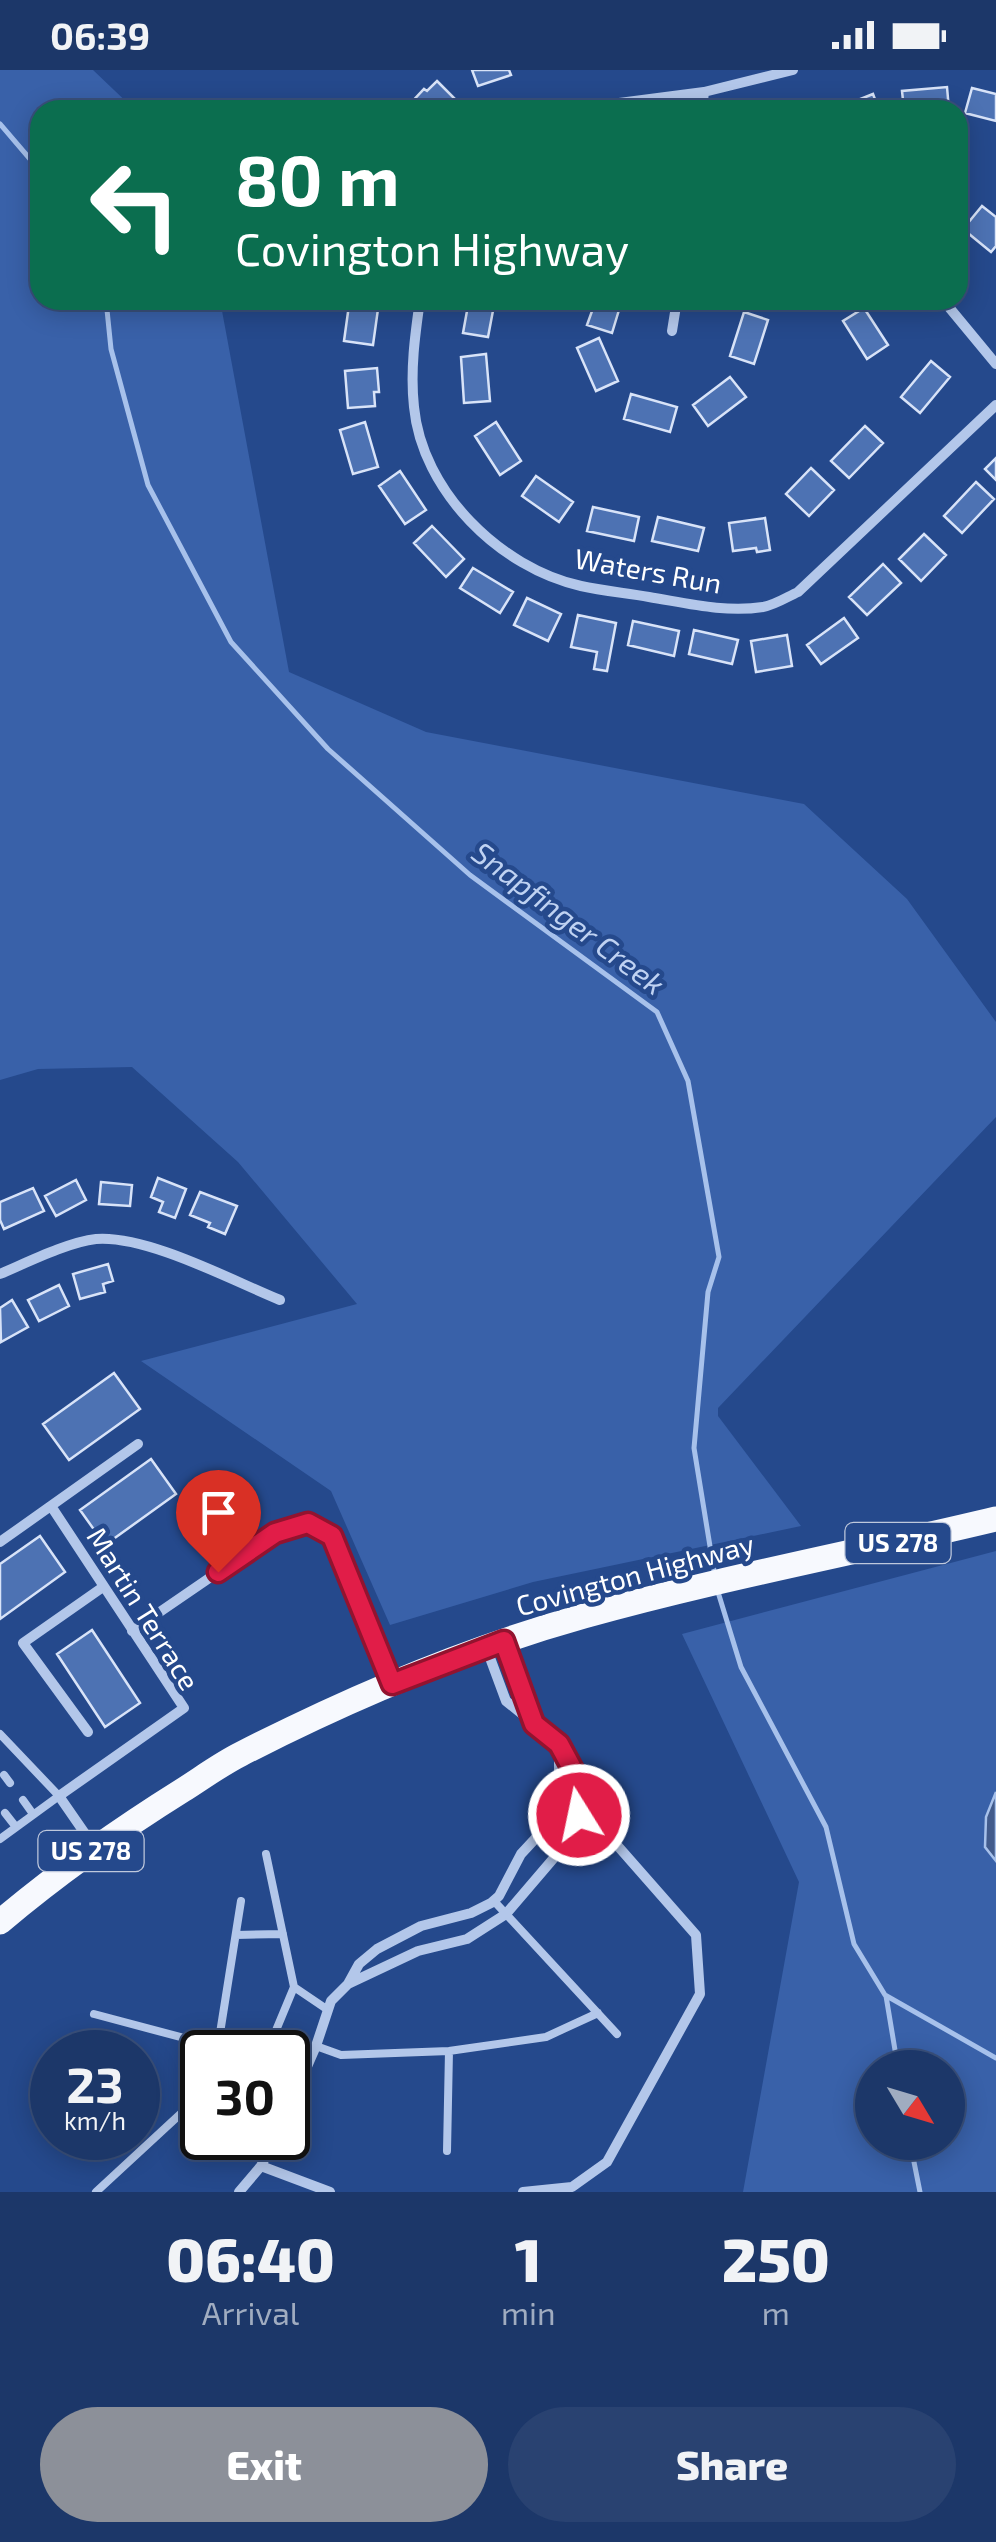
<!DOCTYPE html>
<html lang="en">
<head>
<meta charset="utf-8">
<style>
	:root { --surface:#1c3769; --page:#294271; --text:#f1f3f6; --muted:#a0acc0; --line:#3a517d; --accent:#8c9099 }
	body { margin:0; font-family:"Exo 2",sans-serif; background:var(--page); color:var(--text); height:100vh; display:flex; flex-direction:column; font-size:38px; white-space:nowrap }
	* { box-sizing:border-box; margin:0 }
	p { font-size:32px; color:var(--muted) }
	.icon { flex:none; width:55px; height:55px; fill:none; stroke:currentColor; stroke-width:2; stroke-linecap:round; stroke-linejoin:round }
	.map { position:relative; height:2122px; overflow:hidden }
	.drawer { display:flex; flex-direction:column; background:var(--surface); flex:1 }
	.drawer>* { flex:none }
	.top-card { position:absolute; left:30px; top:30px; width:938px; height:210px; border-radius:30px; box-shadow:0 5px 25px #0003,0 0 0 2px var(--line); background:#0b6e4f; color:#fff; overflow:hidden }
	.needle { width:65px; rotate:128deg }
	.fabs { position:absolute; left:855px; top:1980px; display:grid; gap:20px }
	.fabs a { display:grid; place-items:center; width:110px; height:110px; border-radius:50%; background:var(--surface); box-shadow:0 5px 25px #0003,0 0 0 2px var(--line); font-size:50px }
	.speed { position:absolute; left:30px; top:1960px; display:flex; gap:20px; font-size:50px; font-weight:700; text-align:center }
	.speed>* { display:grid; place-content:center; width:130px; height:130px; border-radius:50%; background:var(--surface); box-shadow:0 5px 25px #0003,0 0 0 2px var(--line); line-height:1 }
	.speed small { font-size:25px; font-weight:400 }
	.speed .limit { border:5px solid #111; border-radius:15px; background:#fff; color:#111 }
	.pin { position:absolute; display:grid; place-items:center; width:85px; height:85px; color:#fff; margin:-102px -42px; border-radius:50% 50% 50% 0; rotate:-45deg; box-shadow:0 0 10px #0007 }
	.pin .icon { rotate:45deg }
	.me { position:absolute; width:110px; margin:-55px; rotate:350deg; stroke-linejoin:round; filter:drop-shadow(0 0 8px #0008) }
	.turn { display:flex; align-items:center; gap:35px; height:210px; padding:0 40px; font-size:45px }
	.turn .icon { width:130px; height:130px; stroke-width:2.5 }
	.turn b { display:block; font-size:70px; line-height:85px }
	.eta { display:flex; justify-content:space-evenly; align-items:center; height:170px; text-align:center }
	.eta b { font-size:60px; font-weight:800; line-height:70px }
	.action { display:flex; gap:20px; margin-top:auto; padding:20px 40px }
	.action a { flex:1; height:115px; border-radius:60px; background:var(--accent); color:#fff; font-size:40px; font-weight:800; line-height:115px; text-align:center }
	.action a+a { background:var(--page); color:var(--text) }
	.status { display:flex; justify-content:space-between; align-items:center; height:70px; padding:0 50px; background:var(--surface); direction:ltr }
	.status svg { height:28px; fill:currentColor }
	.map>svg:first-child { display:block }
	.green { fill:#3961a9; fill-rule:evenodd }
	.water { fill:#425b8c; stroke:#a7c1eb; stroke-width:2.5 }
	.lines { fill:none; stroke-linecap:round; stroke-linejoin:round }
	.stream { stroke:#a7c1eb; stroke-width:5 }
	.building { fill:#4d72b3; stroke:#d8e3f8; stroke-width:2.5 }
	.service { stroke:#b3c7ea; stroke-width:8 }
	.minor { stroke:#b3c7ea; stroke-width:10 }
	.primary { stroke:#f7f9fe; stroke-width:25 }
	.route-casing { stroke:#92132f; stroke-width:25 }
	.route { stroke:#e11d48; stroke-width:18 }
	.labels { text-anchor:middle; stroke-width:9; stroke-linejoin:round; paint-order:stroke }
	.shield { fill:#25498c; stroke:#bec8dc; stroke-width:2.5 }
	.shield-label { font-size:25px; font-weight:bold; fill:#fff }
	.street-label { font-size:28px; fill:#fff; stroke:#25498c }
	.water-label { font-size:30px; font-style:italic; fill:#bfd2f2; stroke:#25498c }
</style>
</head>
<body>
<div class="status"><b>06:39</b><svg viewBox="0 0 49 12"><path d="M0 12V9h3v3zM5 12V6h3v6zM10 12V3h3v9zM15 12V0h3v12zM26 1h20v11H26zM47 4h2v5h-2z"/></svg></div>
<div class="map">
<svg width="996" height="2122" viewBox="0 0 996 2122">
	<rect width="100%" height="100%" fill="#25498c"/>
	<!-- green -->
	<path class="green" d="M0,0H93L135,40H40V230H220L289,602L426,662L804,734L907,829L996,952V1047L718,1338V1346L801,1456L533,1512L390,1555L331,1421L141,1291L357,1234L238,1092L132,997L38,999L0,1010Z
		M996,1481V2122H743L799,1812L682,1564ZM872,1998H948V2072H872Z"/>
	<!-- water -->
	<path class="water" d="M996,1722V1791L985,1777L986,1747Z"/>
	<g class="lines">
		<!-- stream -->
		<path class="stream" d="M0,54L30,89L40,104
			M106,230L111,279L148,415L231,572L328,679L470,805L657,942L688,1011L719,1187L708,1222L694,1378L715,1507
			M718,1522L741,1597L826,1757L854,1874L885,1925L996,1988
			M886,1926L898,1998
			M910,2072L920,2122"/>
	</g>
	<!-- building -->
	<path class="building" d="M472,0H509L511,5L478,16Z
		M437,11L456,30L446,40H415L409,35L424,19L427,21Z
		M947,17L949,40H904L902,21Z
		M972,18L996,24V51L965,43Z
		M873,24L879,40H833Z
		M982,136L996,147V176L991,182L963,159Z
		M469,230H495L488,267L463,263Z
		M596,230H622L612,263L587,255Z
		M349,235L378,239L373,275L344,271Z
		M864,238L888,275L867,289L843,251Z
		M744,242L768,250L754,294L730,286Z
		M599,268L618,311L596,321L577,278Z
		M486,284L490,331L464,333L461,287Z
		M931,291L950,307L920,343L901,327Z
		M377,298L379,322H374L375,336L348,338L345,301Z
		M730,307L746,327L708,356L693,335Z
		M631,324L677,337L670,362L624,349Z
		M365,352L378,397L353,404L340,360Z
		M496,352L521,391L500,405L475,366Z
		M865,356L883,373L849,408L831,391Z
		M996,388V410L985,399Z
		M811,398L834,420L809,446L786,424Z
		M400,401L426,440L405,454L379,416Z
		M536,406L573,432L559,452L522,426Z
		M976,412L994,429L962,463L944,446Z
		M593,437L639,447L634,471L587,461Z
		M658,447L704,458L698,481L652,471Z
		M765,448L770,480L757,482L756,478L733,481L729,453Z
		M432,456L464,489L446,507L414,473Z
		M924,464L946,485L921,511L899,489Z
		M883,494L901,513L867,545L849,527Z
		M473,498L513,522L500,543L460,518Z
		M527,528L561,544L548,571L514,555Z
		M578,545L616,553L607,601L594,599L597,582L571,577Z
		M844,548L858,568L821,594L807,575Z
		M633,551L679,561L674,586L628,575Z
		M694,560L738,570L732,594L689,584Z
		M787,565L792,596L756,602L751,571Z
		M158,1108L186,1119L175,1148L159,1142L163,1132L151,1127Z
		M76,1110L86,1130L56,1146L45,1126Z
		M101,1112L132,1115L130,1136L99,1134Z
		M33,1118L44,1141L4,1159L0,1150V1132Z
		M200,1122L237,1136L225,1164L208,1157L210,1153L190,1145Z
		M108,1194L113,1211L103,1214L105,1222L80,1229L73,1204Z
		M59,1215L69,1236L39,1251L28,1230Z
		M12,1230L28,1257L1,1272L0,1238Z
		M114,1303L140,1339L69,1390L43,1354Z
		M151,1389L176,1424L105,1475L80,1440Z
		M40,1466L65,1502L0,1549V1494Z
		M92,1560L140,1633L105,1657L57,1584Z"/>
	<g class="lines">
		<!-- service -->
		<path class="service" d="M0,1664L59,1726L0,1769
			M4,1705L10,1713
			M23,1730L33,1744
			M5,1743L16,1757
			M266,1784L294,1917L328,1940
			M494,1831L617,1964
			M236,1865L283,1864
			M94,1944L218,1977
			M316,1976L341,1985L449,1981L546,1967L598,1943
			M217,1982L241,1831
			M267,1982L294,1917
			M447,2081L449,1981
			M96,2122L202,2024"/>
		<!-- minor -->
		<path class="minor" d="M535,40L596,36L704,22L793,0
			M702,40L704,22
			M420,230C415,265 410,301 414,337C422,421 500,498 581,516C603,521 627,523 649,527C686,533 725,543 763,537C775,535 787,527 798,522L996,335
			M943,230L996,294
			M672,261L677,230
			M0,1204C26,1193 68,1172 96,1169C147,1165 231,1210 280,1230
			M51,1436L184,1638L59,1726L95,1778
			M0,1472L138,1374
			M132,1561L275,1463L308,1453L331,1466L392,1613
			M504,1571L534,1653
			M88,1662L23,1573L103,1517
			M348,1914L418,1881L467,1869L506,1844L553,1789L579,1745L573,1700L559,1674L506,1631L486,1577
			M288,2040L316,1976L331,1931L348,1914L359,1894L377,1879L421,1856L471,1843L491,1833L499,1826L521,1784L559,1743V1680
			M261,2096L330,2122
			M239,2122L261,2096L275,2068
			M523,2122L572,2117L607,2092L700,1924L696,1865L609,1766L579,1745L559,1743"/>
		<!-- primary -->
		<path class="primary" d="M0,1852C58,1803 119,1760 183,1720C202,1708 221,1694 241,1684C350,1628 466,1579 584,1546C720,1508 859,1482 996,1449"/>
	</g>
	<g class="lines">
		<!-- route casing -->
		<g class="route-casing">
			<path id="route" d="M218,1502L275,1463L308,1453L332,1466L392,1614L504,1571L534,1654L559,1674L573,1700L579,1745"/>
		</g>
		<!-- route -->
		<use href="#route" class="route"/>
	</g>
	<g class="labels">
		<!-- shield labels -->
		<g class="shield">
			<rect x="845.5" y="1453" width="105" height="40" rx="8"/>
			<rect x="38.5" y="1761" width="105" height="40" rx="8"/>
		</g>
		<g class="shield-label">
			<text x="898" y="1482">US 278</text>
			<text x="91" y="1790">US 278</text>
		</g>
		<!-- street labels -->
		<g class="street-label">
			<text transform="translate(648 501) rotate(10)" y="10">Waters Run</text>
			<text transform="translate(635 1505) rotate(-15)" y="10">Covington Highway</text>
			<text transform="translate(143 1539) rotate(58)" y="10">Martin Terrace</text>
		</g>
		<!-- water labels -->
		<g class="water-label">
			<text transform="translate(568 849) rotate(37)" y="10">Snapfinger Creek</text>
		</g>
	</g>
</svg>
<div class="fabs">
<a><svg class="needle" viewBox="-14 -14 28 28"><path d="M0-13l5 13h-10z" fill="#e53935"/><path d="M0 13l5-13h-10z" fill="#a0acc0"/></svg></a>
</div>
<div class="speed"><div>23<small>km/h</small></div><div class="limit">30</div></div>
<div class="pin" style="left:218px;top:1502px;background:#d93025"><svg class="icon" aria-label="arrive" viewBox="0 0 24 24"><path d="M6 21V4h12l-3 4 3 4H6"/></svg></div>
<svg class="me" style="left:579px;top:1745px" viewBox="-20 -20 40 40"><circle r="17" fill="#e11d48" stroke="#fff" stroke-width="3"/><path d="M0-11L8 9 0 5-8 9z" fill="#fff"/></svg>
<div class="top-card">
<div class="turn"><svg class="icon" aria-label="left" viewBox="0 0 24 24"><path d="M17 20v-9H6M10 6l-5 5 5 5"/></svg><div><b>80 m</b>Covington Highway</div></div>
</div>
</div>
<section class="drawer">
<div class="eta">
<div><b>06:40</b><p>Arrival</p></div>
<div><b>1</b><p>min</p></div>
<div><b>250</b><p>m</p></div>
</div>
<div class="action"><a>Exit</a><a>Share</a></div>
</section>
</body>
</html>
